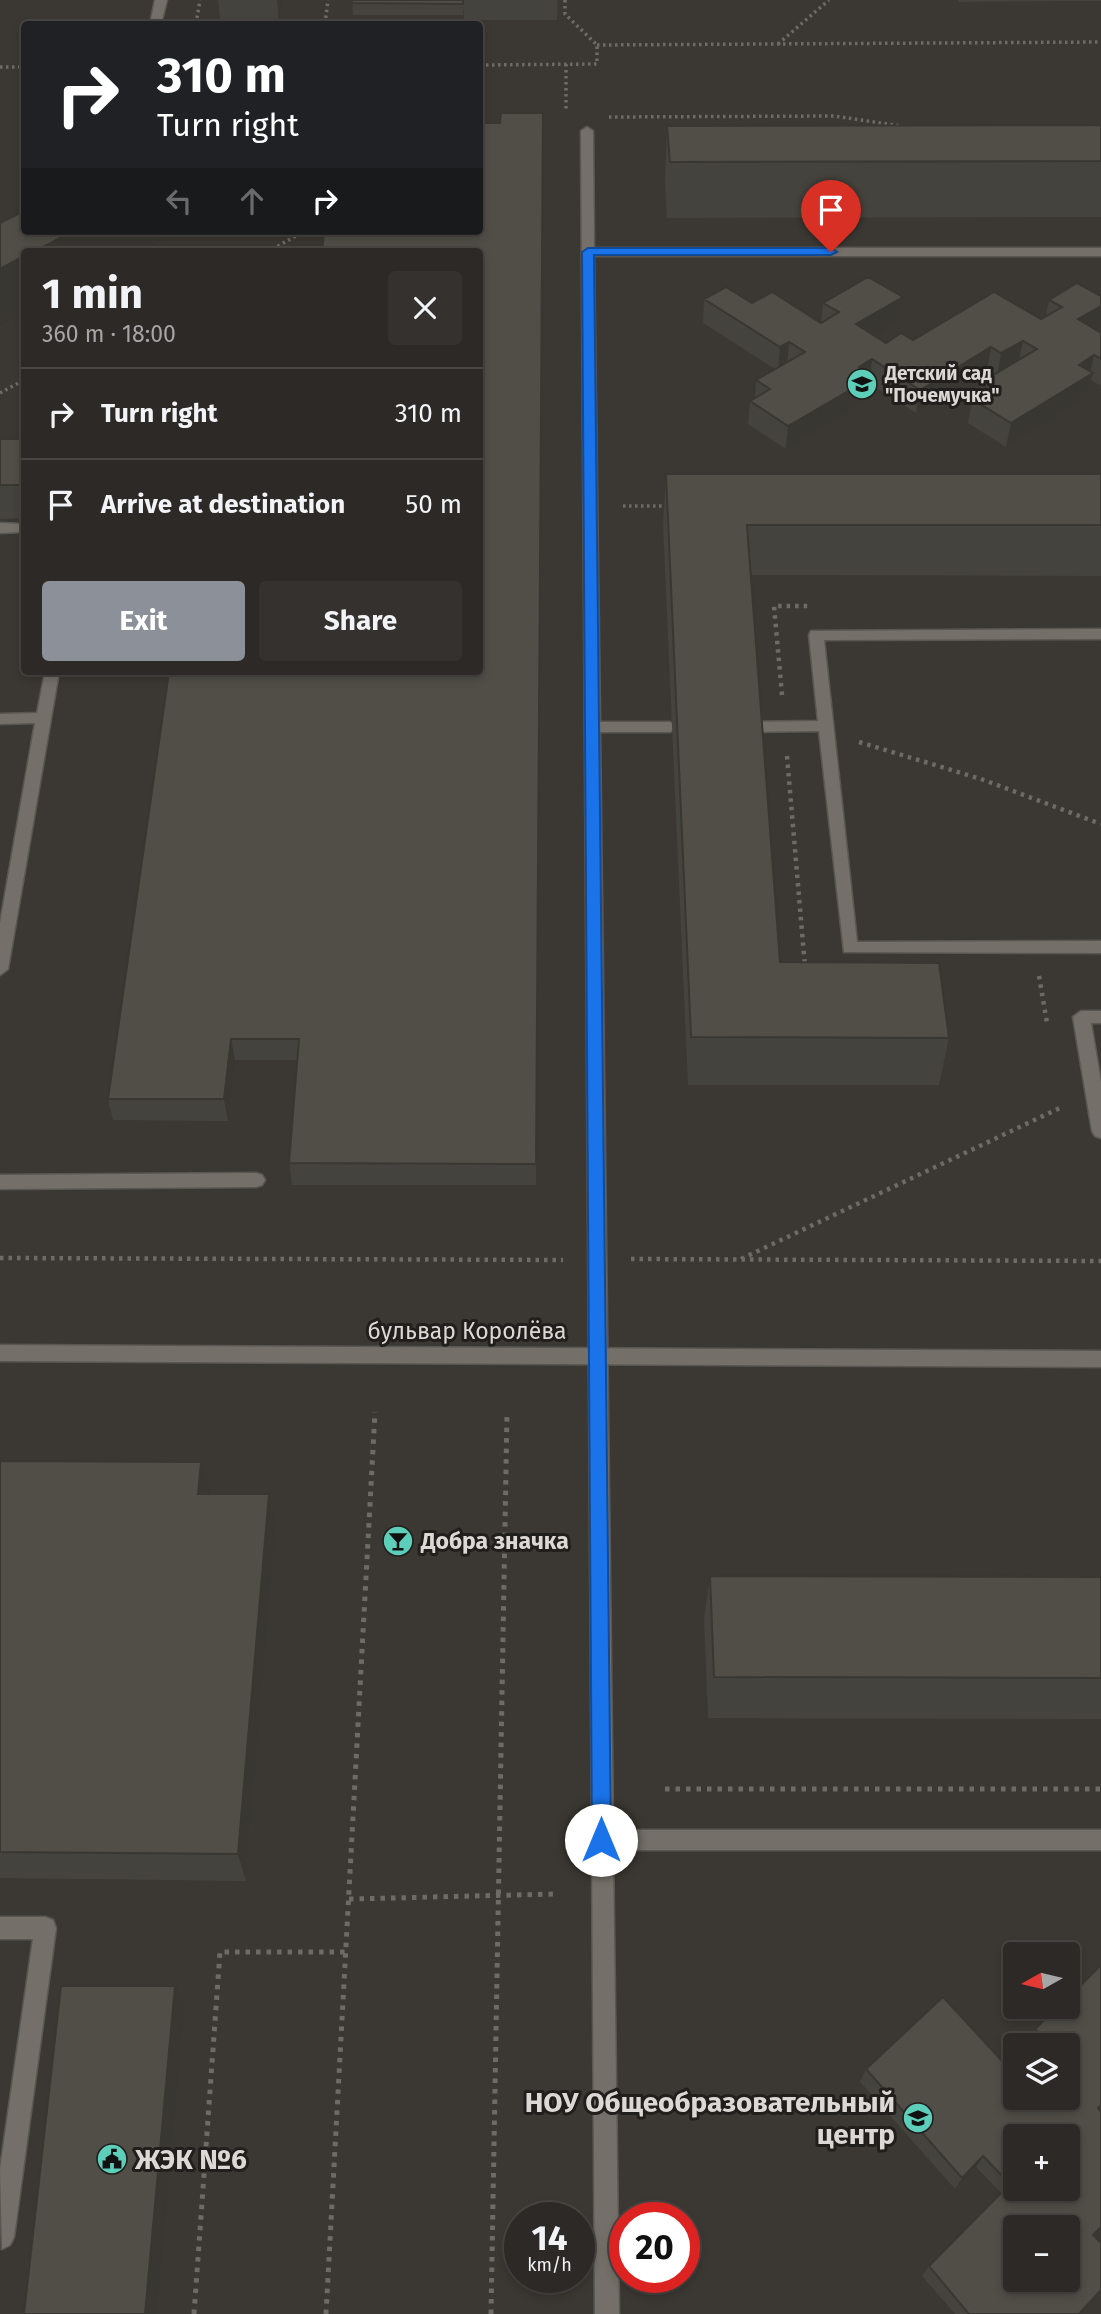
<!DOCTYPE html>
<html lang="en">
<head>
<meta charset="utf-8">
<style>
	:root { --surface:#2c2926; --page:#34312e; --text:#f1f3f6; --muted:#a6a6a7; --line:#484543; --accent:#8c9099 }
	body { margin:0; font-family:"Fira Sans",sans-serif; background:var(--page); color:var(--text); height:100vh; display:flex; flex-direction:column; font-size:26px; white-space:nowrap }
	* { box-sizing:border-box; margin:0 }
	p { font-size:23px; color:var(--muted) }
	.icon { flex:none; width:38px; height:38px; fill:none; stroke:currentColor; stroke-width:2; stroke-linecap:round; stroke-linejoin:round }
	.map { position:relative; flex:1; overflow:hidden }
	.panel { position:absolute; left:21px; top:248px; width:462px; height:427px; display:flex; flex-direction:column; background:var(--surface); border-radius:7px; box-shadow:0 4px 10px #0003,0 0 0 2px var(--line) }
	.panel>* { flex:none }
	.top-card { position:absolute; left:21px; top:21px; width:462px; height:214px; border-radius:7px; box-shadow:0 4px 10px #0003,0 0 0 2px var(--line); background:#202124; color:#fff; overflow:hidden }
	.needle { width:46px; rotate:262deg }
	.buttons { position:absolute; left:1003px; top:1942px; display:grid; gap:14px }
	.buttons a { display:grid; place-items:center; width:77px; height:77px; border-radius:7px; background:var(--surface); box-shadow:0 4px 10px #0003,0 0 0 2px var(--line); font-size:35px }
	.speed { position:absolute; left:504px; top:2202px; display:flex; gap:14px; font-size:35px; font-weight:700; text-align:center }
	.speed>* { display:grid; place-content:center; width:91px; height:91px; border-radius:50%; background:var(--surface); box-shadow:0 4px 10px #0003,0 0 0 2px var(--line); line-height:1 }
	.speed small { font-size:18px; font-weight:400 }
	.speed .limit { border:10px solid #d22; background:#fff; color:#111 }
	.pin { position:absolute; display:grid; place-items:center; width:60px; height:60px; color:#fff; margin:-72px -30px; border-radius:50% 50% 50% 0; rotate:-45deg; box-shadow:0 0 7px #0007 }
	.pin .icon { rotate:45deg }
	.me { position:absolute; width:77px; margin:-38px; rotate:0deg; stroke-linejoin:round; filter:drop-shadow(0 0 5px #0008) }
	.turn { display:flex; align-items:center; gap:24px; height:147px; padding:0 21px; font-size:32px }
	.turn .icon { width:91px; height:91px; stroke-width:2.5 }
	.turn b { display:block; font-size:49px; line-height:60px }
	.lanes { display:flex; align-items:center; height:66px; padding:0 21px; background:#0003; justify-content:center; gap:35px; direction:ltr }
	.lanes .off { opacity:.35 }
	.round { display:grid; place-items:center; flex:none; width:74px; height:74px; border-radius:7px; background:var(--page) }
	.summary { display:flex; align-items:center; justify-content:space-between; height:119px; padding:0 21px }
	h1 { font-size:42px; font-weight:700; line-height:52px }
	.action { display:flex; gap:14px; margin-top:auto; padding:14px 21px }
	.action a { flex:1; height:80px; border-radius:7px; background:var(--accent); color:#fff; font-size:28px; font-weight:700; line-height:80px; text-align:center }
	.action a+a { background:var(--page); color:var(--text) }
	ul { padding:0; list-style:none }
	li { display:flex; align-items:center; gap:21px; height:91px; padding:0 21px; border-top:2px solid var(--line) }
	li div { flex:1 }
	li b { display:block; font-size:26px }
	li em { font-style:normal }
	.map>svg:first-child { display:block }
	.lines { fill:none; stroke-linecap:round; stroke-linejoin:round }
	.service-casing { stroke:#5a5652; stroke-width:3 }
	.minor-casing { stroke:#5a5652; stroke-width:3 }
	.path-far2 { stroke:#6e6a66; stroke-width:3.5; stroke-dasharray:2.5 3.5; stroke-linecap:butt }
	.path-far1 { stroke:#6e6a66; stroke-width:4.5; stroke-dasharray:3.5 5; stroke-linecap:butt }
	.path { stroke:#6e6a66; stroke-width:5; stroke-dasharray:4.5 6; stroke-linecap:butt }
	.service { fill:#746f69; fill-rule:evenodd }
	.minor { fill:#746f69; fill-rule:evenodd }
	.wall { fill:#45433d }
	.shaded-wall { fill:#383732 }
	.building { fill:#504e47; stroke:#383732; stroke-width:2; fill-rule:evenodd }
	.route { fill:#1a73e8; stroke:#114b97; stroke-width:2 }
	.labels { text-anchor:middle; stroke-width:6; stroke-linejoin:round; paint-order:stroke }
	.far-poi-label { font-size:19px; font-weight:bold; fill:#dbd8d5; stroke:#211f1c; text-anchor:start }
	.street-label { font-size:23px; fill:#dbd8d5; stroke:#211f1c }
	.poi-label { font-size:23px; font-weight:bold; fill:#dbd8d5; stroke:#211f1c; text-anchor:start }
	.near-poi-label { font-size:28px; font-weight:bold; fill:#dbd8d5; stroke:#211f1c; text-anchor:end }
</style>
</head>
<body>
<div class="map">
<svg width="1101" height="2314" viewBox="0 0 1101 2314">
	<rect width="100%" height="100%" fill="#3b3732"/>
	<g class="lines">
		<!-- service casing -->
		<g class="service-casing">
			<path id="service" d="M155,0H167L161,24H150Z
				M587,127L593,131L594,248H1101V256H594L600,722H670L678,727L670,732H600L613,1830H1101V1850H613L619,2314H595L581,131Z
				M0,523L24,524V532L0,533Z
				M1101,629V639L824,640L857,942L1101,941V953L844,952L819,731L752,732L744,727L752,722L818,721L809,635L811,631Z
				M45,672H59L8,969L0,975V923L35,723L0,724V714L37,713Z
				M1081,1011H1101V1023H1091L1101,1082V1138L1095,1136L1092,1131L1073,1017Z
				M256,1173L262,1175L265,1180L262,1185L256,1187L0,1189V1175Z
				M0,1917H45L53,1920L56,1928L14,2237L10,2245L2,2249L0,2169L33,1939H0Z"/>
		</g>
		<!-- minor casing -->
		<g class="minor-casing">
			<path id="minor" d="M0,1345L1101,1351V1367L0,1361Z"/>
		</g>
		<!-- path-far2 -->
		<path class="path-far2" d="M196,24L200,0
			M325,24L328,0
			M778,44L829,0
			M597,45L1101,42
			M566,64V111
			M480,65L597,64V45L565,14V0
			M0,67H24
			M609,117L834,116L901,126
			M267,252L296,236L297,231
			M0,393L24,380
			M623,506H670"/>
		<!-- path-far1 -->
		<path class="path-far1" d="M782,695L774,606H809
			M859,742L981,779L1101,824
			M787,756L805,967
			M1039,976L1047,1023
			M0,1258L563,1260
			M631,1259L1101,1261
			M741,1259L1062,1107"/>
		<!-- path -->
		<path class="path" d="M665,1789H1101
			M349,1899L557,1894
			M194,2314L220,1952H345
			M326,2314L375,1412
			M491,2314L507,1413"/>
		<!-- service -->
		<use href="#service" class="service"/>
		<!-- minor -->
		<use href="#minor" class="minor"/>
	</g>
	<!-- wall -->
	<path class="wall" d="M218,0H283L279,24H221Z
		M352,0H557V20H464V4L463,15H353Z
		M958,0H1101V1L959,2Z
		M543,113L536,1185H292L289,1163L297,1060H235L228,1121L113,1120L108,1099L500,123Z
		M1101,125V217L667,218L665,182L667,126Z
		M1077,283L1095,329L1101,333V386L1091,380L1087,397L1006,447L968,423L972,399L978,396L980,383L994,375L987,371L916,413L872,385L871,399L786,449L748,424L750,401L755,397L756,380L775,369L703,323L704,299L752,303L821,323L823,303L903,297L900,321L874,336L886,343L913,340L1041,319L1046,316L1049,300Z
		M0,439H24V518L0,519Z
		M666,474H1101V576L751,575L780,962L949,1038L939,1085H688L663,525Z
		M0,1461L209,1494H269L276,1526L246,1881L0,1878Z
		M710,1576L1101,1577V1719L708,1718L704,1619Z
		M1058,2007L1099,2110L1101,2112V2228L1094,2235L1079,2314H955L922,2276L929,2266L1001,2193L976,2167L955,2189L860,2082L866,2069L1015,2098L1068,2046H1031L1027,2042L1035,2029Z"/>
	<!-- shaded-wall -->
	<path class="shaded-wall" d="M277,0H283L279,24Z
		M74,231H179L139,252H33Z
		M24,256V312L0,325V269Z
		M903,297L900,321L853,348L856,324Z
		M1101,306V326L1073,343L1078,319Z
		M1023,341L1018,364L997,377L1001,353Z
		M789,342L787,365L778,371L780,347Z
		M991,347L987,371L916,413L920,390Z
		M1094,355L1090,375L1093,373L1087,397L1006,447L1011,423L1079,365Z
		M872,359L870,378L874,376L871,399L786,449L788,426L859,367Z
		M231,1039L235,1060L228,1121L224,1099Z
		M201,1462L210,1495L198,1494Z
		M269,1494L276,1526L246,1881L238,1854Z
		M175,1986L184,2005L156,2314H145Z
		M983,2156L976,2167L955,2189L962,2178Z"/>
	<!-- building -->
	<path class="building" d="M352,0H463V4L352,3Z
		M501,113H543L536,1164L289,1163L299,1039H231L224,1099H108L169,672H480V252H322L324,231H480V123H500Z
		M1101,125V161L670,162L667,126Z
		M24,211V231H74L33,252H24V256L0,269V223Z
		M868,277L903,297L856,324L886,343L901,333L913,340L994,292L1041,319L1062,307L1049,300L1077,283L1101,296V306L1078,319L1101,333V359L1094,355L1079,365L1093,373L1011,423L972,399L989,389L980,383L1037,349L1023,341L1001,353L991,347L920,390L872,359L859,367L874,376L788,426L750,401L770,389L756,380L805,352L789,342L780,347L704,299L726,287L752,303L772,292L821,323L839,312L823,303Z
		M0,439H24V485H0Z
		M666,474H1101V525H747L780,962L939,963L949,1038L691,1037Z
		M0,1461L201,1462L198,1494H269L238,1854L0,1852Z
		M710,1576L1101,1577V1678L714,1677Z
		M1101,1965V2105L1098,2108L1101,2112V2227L1093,2235L1101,2243V2290L1079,2314H969L929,2266L1010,2184L983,2156L962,2178L866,2069L943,1997L1015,2075V2098H1068V2046H1051L1035,2029L1058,2007H1068V1998ZM1015,2137H1068V2189H1015ZM1015,2228H1068V2280H1015Z
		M61,1986H175L145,2314H24Z"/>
	<!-- route -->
	<path class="route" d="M588,248H831L837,252L831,255H594L611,1840L608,1846L601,1849L594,1846L592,1840L582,252Z"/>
	<!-- icons -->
	<defs>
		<g id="school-disc" transform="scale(1.575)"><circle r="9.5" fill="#5dceb9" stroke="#211f1c"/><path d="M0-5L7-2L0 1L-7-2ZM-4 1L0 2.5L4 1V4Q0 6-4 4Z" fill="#111"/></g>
		<g id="bar-disc" transform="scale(1.575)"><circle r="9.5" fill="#5dceb9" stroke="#211f1c"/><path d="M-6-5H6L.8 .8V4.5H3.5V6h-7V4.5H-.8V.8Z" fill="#111"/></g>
		<g id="civic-disc" transform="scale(1.575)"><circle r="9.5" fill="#5dceb9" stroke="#211f1c"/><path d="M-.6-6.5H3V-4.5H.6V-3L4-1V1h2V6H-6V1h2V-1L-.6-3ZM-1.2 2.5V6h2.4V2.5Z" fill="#111"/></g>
	</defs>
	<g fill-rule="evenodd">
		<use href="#school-disc" x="862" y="384"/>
		<use href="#bar-disc" x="398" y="1541"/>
		<use href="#school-disc" x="918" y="2118"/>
		<use href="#civic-disc" x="112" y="2159"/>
	</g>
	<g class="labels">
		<!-- far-poi labels -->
		<g class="far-poi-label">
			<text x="885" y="380">Детский сад<tspan x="885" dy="22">"Почемучка"</tspan></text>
		</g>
		<!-- street labels -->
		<g class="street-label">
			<text x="467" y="1339">бульвар Королёва</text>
		</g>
		<!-- poi labels -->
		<g class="poi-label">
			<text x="421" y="1549">Добра значка</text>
		</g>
		<!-- near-poi labels -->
		<g class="near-poi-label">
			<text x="895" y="2112">НОУ Общеобразовательный<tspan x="895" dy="32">центр</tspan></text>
			<text x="135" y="2169" text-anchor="start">ЖЭК №6</text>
		</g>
	</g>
</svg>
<div class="buttons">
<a><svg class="needle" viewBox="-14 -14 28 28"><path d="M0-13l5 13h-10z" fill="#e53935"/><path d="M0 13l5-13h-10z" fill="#a6a6a7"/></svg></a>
<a><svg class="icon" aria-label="layers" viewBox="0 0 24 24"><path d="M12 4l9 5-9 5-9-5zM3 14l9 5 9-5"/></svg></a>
<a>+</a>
<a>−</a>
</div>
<div class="speed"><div>14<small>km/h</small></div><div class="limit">20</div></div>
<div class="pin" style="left:831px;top:252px;background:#d93025"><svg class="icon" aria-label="arrive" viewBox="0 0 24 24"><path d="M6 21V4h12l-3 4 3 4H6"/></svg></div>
<svg class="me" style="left:601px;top:1840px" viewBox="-20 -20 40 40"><circle r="19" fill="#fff"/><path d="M0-13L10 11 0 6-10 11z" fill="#1a73e8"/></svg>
<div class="top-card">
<div class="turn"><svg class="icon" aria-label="right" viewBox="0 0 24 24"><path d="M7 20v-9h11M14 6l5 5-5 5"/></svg><div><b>310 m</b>Turn right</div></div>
<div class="lanes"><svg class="icon off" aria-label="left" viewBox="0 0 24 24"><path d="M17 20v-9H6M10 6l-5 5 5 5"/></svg><svg class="icon off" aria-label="ahead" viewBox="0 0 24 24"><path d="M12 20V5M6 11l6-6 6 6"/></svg><svg class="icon" aria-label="right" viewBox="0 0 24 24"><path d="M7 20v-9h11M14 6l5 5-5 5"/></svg></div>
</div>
<section class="panel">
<div class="summary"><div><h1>1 min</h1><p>360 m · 18:00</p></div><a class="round"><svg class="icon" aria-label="close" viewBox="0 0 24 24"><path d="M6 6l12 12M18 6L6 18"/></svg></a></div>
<ul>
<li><svg class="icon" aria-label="right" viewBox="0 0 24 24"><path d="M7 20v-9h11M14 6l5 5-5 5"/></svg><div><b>Turn right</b></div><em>310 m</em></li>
<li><svg class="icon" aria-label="arrive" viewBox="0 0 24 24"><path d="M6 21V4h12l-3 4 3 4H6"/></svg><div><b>Arrive at destination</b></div><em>50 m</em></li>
</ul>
<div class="action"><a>Exit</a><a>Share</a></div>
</section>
</div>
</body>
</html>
